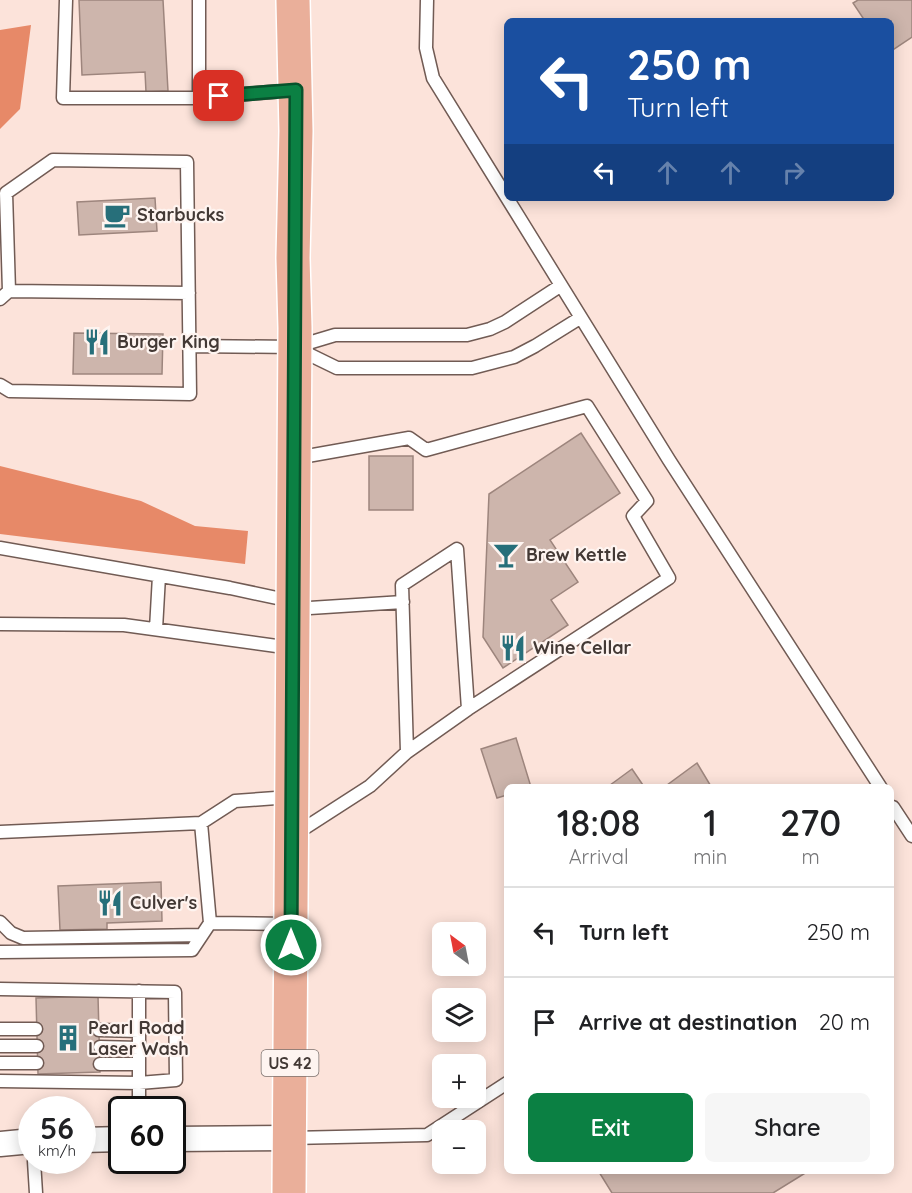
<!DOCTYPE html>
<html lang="en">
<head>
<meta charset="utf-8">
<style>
	:root { --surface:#fff; --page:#f6f6f6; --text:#202124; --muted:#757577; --line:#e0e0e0; --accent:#0b8043 }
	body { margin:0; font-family:Quicksand,sans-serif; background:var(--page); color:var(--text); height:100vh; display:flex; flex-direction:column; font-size:22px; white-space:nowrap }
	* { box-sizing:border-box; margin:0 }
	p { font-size:20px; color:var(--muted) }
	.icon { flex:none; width:33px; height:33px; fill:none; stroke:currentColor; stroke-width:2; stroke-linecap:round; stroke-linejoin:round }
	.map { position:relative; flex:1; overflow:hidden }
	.panel { position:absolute; left:504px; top:784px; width:390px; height:390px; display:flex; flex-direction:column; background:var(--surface); border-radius:9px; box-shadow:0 3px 15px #0003 }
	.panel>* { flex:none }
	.hud { position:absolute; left:504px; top:18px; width:390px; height:183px; border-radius:9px; box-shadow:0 3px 15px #0003; background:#1a4fa0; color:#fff; overflow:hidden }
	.needle { width:39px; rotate:328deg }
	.buttons { position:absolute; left:432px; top:922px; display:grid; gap:12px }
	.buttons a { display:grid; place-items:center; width:54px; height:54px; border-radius:9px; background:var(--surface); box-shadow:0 3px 15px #0003; font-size:30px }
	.speed { position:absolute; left:18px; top:1096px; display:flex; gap:12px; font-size:30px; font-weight:700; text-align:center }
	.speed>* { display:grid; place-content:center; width:78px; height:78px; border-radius:50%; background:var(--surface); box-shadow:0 3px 15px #0003; line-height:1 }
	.speed small { font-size:15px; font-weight:400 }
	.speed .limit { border:3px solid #111; border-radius:9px; background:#fff; color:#111 }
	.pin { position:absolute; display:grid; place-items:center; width:51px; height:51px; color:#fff; margin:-26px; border-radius:12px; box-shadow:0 3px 9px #0006 }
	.me { position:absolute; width:66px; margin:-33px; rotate:0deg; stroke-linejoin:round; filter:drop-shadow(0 0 4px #0008) }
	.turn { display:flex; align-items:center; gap:21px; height:126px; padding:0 24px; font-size:27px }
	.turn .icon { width:78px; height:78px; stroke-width:2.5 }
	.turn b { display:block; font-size:42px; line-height:51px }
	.lanes { display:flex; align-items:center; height:57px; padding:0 24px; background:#0003; justify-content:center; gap:30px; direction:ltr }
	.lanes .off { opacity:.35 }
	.eta { display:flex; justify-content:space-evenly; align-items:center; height:102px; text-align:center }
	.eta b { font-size:36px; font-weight:600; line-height:42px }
	.primary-button { display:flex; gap:12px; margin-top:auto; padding:12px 24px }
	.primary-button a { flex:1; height:69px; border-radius:9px; background:var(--accent); color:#fff; font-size:24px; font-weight:600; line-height:69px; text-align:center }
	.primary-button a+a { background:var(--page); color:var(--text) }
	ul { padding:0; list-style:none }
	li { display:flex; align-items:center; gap:18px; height:90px; padding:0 24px; border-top:2px solid var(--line) }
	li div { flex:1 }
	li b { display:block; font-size:22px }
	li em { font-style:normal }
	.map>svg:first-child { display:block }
	.forest { fill:#e78968 }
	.building { fill:#cdb5ac; stroke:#9d857d; stroke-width:1.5 }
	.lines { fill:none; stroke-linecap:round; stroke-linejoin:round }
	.service-casing { stroke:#715b54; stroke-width:15 }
	.minor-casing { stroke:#715b54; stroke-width:27 }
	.primary-casing { stroke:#fff; stroke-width:36 }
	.service { stroke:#fff; stroke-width:12 }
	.minor { stroke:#fff; stroke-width:24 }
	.primary { stroke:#eaaf9a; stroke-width:33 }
	.route-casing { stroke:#07532c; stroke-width:15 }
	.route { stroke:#0b8043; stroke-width:10 }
	.labels { text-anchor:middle; stroke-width:4.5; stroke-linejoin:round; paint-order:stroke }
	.shield { fill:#fef4f0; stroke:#7b716d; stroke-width:1.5 }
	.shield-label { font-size:16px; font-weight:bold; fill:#433935 }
	.poi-label { font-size:18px; font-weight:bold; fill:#433935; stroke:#fef4f0; text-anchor:start }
</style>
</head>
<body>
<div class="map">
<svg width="912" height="1193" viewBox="0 0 912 1193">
	<rect width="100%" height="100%" fill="#fce3da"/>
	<!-- forest -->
	<path class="forest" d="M31,25L20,109L0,129V30Z
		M0,466L141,501L195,526L248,531L245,564L0,534Z"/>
	<!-- building -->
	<path class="building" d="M79,0H163L168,91L146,92L145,72L82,75Z
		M858,0H912V37L891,51V21H865L853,3Z
		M155,198L157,231L79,235L77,202Z
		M74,333L163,334L162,374H73Z
		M581,433L620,493L550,540L578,582L551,600L568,625L503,668L483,637L489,494Z
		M369,456H413V510H369Z
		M516,738L531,787L507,788V795L497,798L481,749Z
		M697,763L712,788H663Z
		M632,769L645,788H606L617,780Z
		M161,882L162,921L107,923V929L60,930L58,886Z
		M98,996L100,1072L38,1074L36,998Z
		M599,1172H807L773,1193H612Z"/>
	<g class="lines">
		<!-- service casing -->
		<g class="service-casing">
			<path id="service" d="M66,0L63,98H199
				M199,0V98L294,90
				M427,0L426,48L433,78L669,460L881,788
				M0,299L9,291L189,293
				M190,346L295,347L335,335H467L490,329L505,322L560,286
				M298,349L337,368H472L514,357L535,346L580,318
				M0,385L10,391L190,394L187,162L53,160L6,193L9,291
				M296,458L409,438L426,450L587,406L647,501L633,516L669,578L468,709
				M0,548L230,588L291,601
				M294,609L403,602
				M0,624L124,625L291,648
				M156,629L159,576
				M893,807L912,836
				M0,832L201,823L235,801L290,797
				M294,835L370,786L407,752L402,585L457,549L468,709L407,752
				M0,922L11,933L23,938L202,935
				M210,923L290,924
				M0,952L192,950L210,923L201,823
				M0,989L175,992L176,1080L139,1083L0,1081
				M139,991V1110
				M0,1029H36
				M99,1030L139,1031
				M0,1046H37
				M100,1047L139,1048
				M0,1063H37
				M100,1064H139
				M291,1138L427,1135L507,1083
				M34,1161L36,1193"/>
		</g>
		<!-- minor casing -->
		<g class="minor-casing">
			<path id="minor" d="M172,1139L290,1138
				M82,1140L122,1139
				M0,1144L32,1141"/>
		</g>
		<!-- primary casing -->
		<g class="primary-casing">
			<path id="primary" d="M289,1193L295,328L293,258L296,131L293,0"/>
		</g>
		<!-- service -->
		<use href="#service" class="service"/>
		<!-- minor -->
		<use href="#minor" class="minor"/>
		<!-- primary -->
		<use href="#primary" class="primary"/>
	</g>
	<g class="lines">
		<!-- route casing -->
		<g class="route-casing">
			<path id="route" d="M219,96L296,90L291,945"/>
		</g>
		<!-- route -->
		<use href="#route" class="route"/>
	</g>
	<!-- icons -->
	<defs>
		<g id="cafe-bare" transform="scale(2.07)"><path d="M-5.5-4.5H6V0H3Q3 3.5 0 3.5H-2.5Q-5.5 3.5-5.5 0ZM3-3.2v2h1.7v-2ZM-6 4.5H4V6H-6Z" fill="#276f7a" stroke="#fef4f0" stroke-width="2.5" paint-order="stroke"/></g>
		<g id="restaurant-bare" transform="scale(2.07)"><path d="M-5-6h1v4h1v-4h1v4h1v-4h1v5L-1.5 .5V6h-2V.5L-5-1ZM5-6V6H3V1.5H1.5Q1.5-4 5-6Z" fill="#276f7a" stroke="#fef4f0" stroke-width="2.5" paint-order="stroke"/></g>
		<g id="bar-bare" transform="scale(2.07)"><path d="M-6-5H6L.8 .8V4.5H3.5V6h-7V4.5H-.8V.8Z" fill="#276f7a" stroke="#fef4f0" stroke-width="2.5" paint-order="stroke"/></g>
		<g id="building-bare" transform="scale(2.07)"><path d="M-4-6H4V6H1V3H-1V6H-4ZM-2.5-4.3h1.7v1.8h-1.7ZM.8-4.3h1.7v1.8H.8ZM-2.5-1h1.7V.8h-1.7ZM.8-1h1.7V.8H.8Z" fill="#276f7a" stroke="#fef4f0" stroke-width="2.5" paint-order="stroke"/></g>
	</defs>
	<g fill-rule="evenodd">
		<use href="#cafe-bare" x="117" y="215"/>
		<use href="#restaurant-bare" x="97" y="342"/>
		<use href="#bar-bare" x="506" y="555"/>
		<use href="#restaurant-bare" x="513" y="648"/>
		<use href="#restaurant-bare" x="110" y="903"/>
		<use href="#building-bare" x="68" y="1038"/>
	</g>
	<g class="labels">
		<!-- shield labels -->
		<rect class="shield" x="261.5" y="1050" width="57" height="26" rx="4.5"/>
		<g class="shield-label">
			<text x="290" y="1069">US 42</text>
		</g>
		<!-- poi labels -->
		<g class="poi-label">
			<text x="137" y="221">Starbucks</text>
			<text x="117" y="348">Burger King</text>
			<text x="526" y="561">Brew Kettle</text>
			<text x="533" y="654">Wine Cellar</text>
			<text x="130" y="909">Culver's</text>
			<text x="88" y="1034">Pearl Road<tspan x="88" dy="21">Laser Wash</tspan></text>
		</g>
	</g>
</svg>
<div class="buttons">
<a><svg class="needle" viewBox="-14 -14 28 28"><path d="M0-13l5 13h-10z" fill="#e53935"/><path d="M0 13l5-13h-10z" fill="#757577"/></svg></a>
<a><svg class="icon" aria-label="layers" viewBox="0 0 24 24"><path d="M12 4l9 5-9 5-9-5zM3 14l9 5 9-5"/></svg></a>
<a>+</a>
<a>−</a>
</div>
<div class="speed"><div>56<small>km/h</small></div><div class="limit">60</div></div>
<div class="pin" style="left:219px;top:96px;background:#d93025"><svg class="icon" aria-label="arrive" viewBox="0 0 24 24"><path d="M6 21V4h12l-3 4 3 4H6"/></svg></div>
<svg class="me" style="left:291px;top:945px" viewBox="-20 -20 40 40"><circle r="17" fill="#0b8043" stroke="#fff" stroke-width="3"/><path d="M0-11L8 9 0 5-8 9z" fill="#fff"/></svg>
<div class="hud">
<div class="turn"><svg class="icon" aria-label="left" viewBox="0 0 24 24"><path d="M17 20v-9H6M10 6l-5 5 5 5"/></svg><div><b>250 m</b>Turn left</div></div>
<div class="lanes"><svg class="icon" aria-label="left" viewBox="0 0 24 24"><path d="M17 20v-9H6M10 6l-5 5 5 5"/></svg><svg class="icon off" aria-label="ahead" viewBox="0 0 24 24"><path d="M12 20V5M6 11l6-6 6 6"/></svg><svg class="icon off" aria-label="ahead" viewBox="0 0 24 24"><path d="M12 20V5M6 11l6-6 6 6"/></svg><svg class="icon off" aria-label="right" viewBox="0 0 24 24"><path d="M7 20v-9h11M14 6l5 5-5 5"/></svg></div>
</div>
<section class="panel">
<div class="eta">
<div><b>18:08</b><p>Arrival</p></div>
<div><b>1</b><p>min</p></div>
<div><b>270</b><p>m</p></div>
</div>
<ul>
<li><svg class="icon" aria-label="left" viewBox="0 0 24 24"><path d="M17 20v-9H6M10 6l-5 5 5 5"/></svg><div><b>Turn left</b></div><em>250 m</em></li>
<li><svg class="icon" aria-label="arrive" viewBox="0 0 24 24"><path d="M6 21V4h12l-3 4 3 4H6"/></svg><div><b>Arrive at destination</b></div><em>20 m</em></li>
</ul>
<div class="primary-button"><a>Exit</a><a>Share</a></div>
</section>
</div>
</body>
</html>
